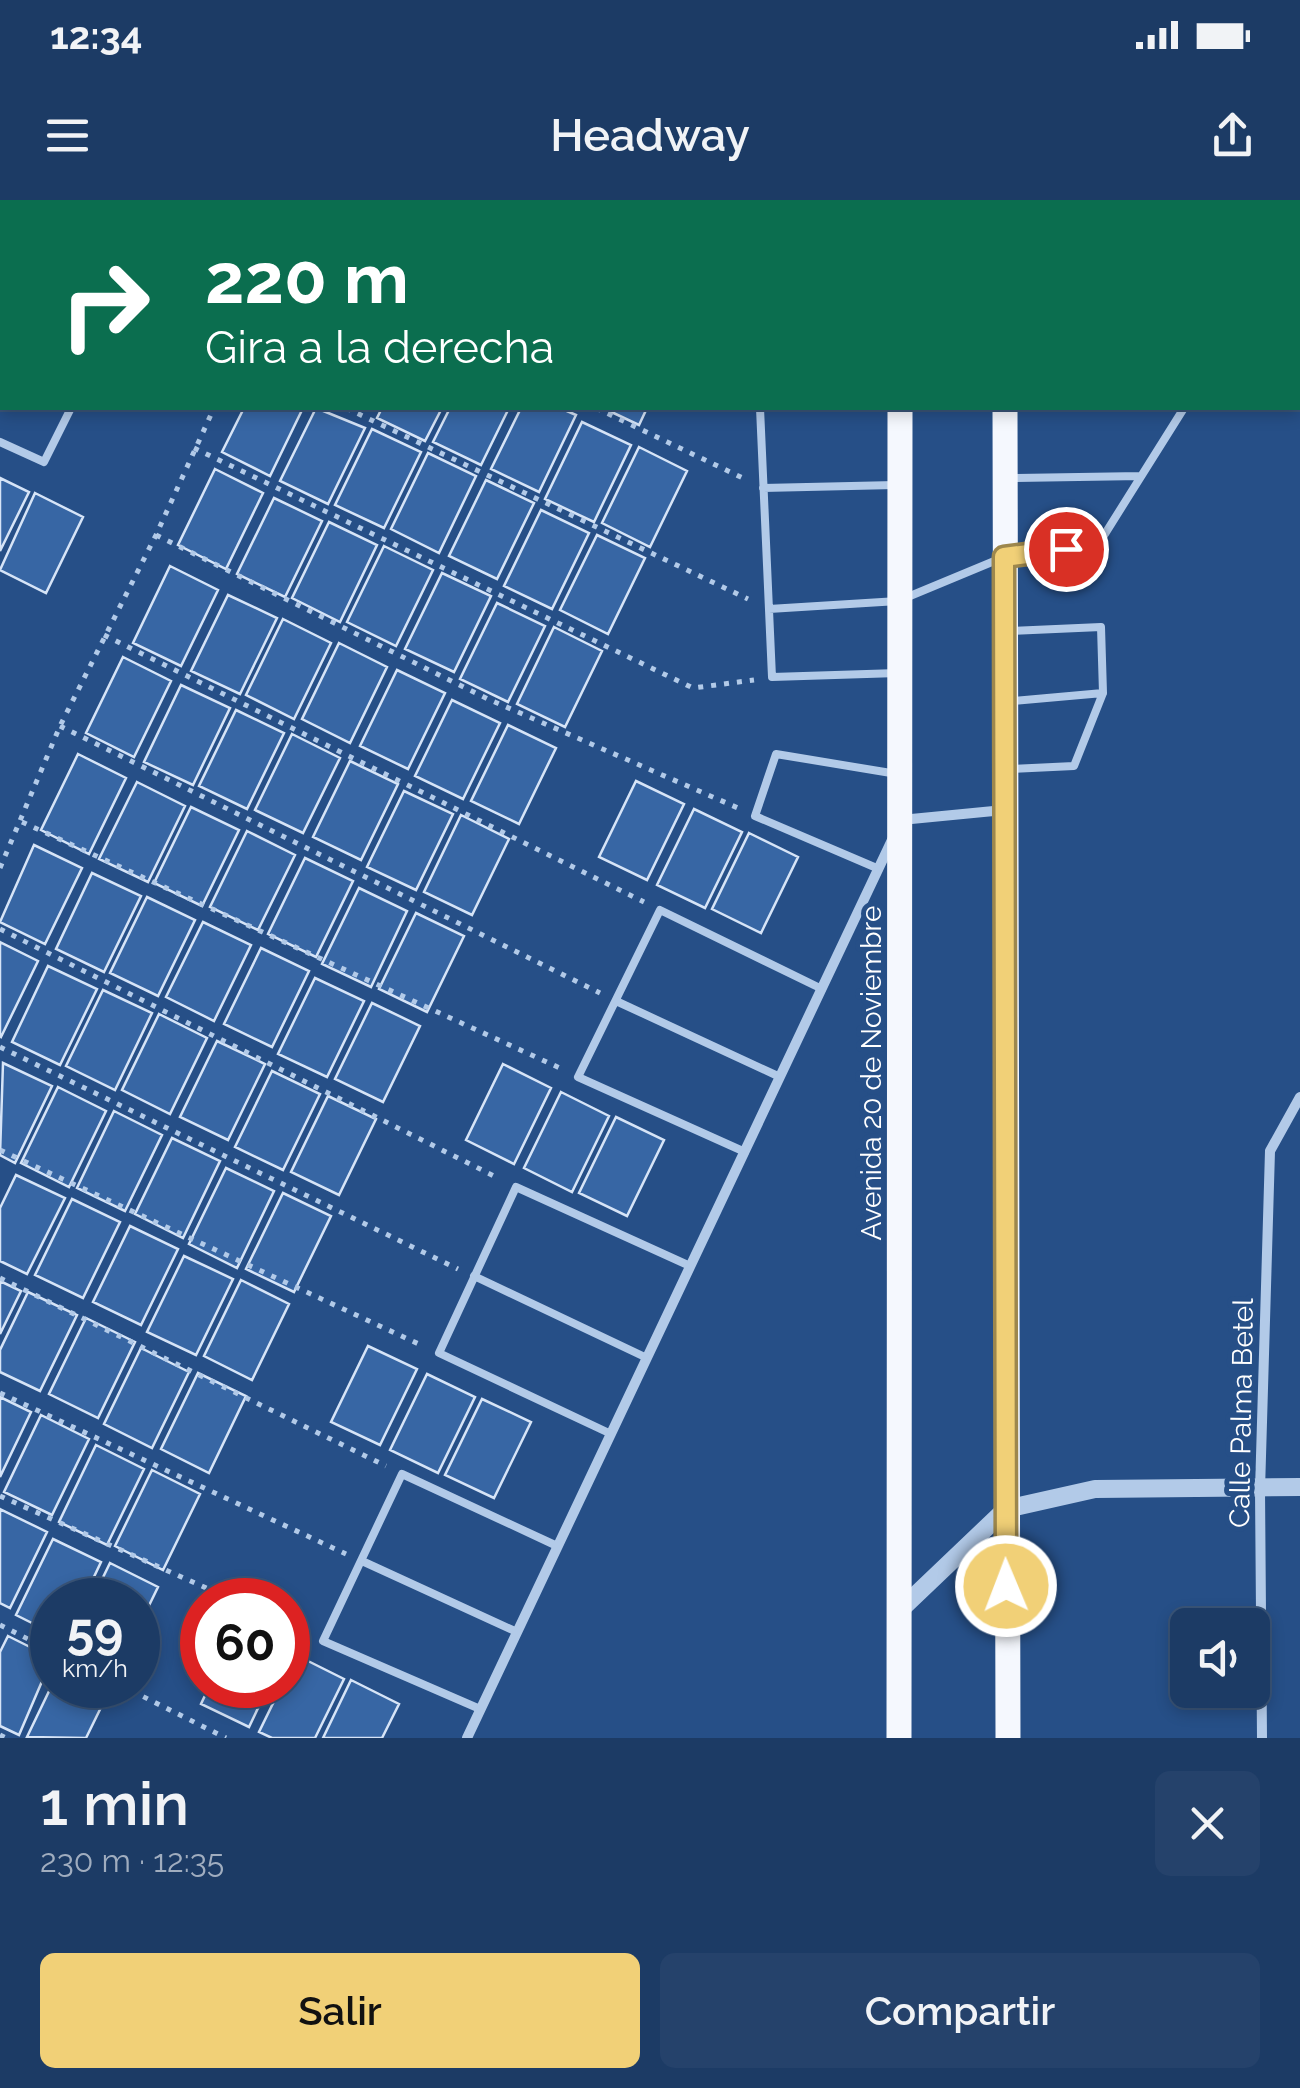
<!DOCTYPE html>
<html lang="es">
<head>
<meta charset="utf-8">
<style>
	:root { --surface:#1c3b65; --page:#25426b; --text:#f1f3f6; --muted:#a0adbf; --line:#3a5579; --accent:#f1d077 }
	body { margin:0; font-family:Raleway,sans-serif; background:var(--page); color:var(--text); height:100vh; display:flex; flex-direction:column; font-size:38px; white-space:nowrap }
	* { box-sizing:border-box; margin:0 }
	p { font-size:32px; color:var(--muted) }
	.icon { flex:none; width:55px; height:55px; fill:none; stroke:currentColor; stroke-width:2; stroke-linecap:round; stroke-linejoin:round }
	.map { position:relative; height:1538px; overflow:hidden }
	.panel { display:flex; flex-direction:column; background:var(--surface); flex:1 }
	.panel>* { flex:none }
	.banner { position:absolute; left:0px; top:0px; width:1300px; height:210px; box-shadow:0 5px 15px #0003,0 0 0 2px var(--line); background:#0b6e4f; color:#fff; overflow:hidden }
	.fabs { position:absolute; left:1170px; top:1408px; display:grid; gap:20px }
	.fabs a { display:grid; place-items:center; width:100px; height:100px; border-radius:15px; background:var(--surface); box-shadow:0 5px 15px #0003,0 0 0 2px var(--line); font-size:50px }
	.speed { position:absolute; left:30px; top:1378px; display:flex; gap:20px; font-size:50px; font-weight:700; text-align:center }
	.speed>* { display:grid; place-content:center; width:130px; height:130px; border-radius:50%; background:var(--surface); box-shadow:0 5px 15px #0003,0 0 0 2px var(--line); line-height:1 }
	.speed small { font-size:25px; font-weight:400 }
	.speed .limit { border:15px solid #d22; background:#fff; color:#111 }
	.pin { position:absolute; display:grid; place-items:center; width:85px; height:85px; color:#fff; margin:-42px; border:5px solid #fff; border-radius:50%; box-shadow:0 2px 10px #0007 }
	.me { position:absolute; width:110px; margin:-55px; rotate:359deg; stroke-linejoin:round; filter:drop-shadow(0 0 8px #0008) }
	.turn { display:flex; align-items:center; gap:35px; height:210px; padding:0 40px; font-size:45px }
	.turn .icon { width:130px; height:130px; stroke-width:2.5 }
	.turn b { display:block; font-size:70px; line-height:85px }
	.round { display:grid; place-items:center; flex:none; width:105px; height:105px; border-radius:15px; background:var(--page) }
	.summary { display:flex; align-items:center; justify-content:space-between; height:170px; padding:0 40px }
	h1 { font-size:60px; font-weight:600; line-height:75px }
	.cta { display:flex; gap:20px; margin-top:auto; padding:20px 40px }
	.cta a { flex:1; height:115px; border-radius:15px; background:var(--accent); color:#111; font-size:40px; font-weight:600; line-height:115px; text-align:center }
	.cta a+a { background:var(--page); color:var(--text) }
	.status { display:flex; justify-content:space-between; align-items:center; height:70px; padding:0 50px; background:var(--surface); direction:ltr }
	.status svg { height:28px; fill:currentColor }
	header { display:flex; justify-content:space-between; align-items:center; height:130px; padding:0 40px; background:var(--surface); font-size:45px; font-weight:600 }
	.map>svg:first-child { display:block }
	.building { fill:#3766a4; stroke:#d6e4f7; stroke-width:2.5 }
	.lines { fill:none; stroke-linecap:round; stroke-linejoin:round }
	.path { stroke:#b2cae8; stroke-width:5; stroke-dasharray:5 8; stroke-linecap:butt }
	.service { stroke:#b2cae8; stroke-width:8 }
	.minor { stroke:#b2cae8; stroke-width:10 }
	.tertiary { stroke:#b2cae8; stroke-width:18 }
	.primary { stroke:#f5f8fe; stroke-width:25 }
	.route-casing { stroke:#9d874d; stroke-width:25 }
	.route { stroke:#f1d077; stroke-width:18 }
	.labels { text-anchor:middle; stroke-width:10; stroke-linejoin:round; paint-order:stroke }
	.street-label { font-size:28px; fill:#fff; stroke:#264f87 }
</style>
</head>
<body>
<div class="status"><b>12:34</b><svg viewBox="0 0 49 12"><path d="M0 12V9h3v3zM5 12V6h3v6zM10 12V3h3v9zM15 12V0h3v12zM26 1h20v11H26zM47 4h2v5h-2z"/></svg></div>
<header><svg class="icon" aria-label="menu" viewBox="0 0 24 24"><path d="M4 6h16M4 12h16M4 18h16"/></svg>Headway<svg class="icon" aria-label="share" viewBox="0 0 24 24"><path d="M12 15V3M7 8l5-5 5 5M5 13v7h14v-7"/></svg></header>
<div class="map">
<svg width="1300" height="1538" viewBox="0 0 1300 1538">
	<rect width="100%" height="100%" fill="#264f87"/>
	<!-- building -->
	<path class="building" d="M244,208H303L270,276L222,252Z
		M316,208L365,228L328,304L280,281Z
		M382,208H442L425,241L377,218Z
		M450,208H509L481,265L433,242Z
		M521,208H560L576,215L539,292L491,269Z
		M603,208H647L639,225Z
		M582,222L631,245L594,322L545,299Z
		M372,229L421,252L384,328L335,305Z
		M639,247L687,271L650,347L602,323Z
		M428,253L476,276L439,353L391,329Z
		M215,269L263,293L226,369L178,345Z
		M0,278L29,292L0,351Z
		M486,280L534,303L497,379L449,356Z
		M35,293L83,317L46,393L0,370Z
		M274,298L322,321L285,397L237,374Z
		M541,310L589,333L552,409L504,386Z
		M329,322L377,345L340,422L292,398Z
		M597,335L645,358L608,434L560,410Z
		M384,346L433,370L396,446L347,422Z
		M170,366L218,390L181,466L133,443Z
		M442,373L491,396L454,472L405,449Z
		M228,395L277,418L240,494L191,471Z
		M497,403L545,426L508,502L460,479Z
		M283,419L331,443L294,519L246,495Z
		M554,427L602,451L565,527L517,504Z
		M339,443L387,467L350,543L302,519Z
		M123,457L171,481L134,557L86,533Z
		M397,470L445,493L408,569L360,546Z
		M181,485L230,508L193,585L144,562Z
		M452,500L500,523L463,599L415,576Z
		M236,510L284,533L247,609L199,586Z
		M508,525L556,548L519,624L471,601Z
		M292,534L340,558L303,633L255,610Z
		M78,554L126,578L89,654L41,630Z
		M350,561L398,584L361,660L313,637Z
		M636,581L684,604L647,680L599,657Z
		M137,582L185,606L148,682L99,659Z
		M404,591L453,614L416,690L367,667Z
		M191,607L239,630L202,706L154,683Z
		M694,609L742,632L705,708L657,685Z
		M461,615L509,639L472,715L424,692Z
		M247,631L295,655L258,730L210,707Z
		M749,633L798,657L761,733L712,709Z
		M34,645L82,668L45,744L0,722Z
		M305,658L353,681L316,757L268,734Z
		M92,673L141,696L104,772L56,749Z
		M359,688L407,711L371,787L322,764Z
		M147,697L195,720L158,796L110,773Z
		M416,713L464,736L427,812L379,789Z
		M203,722L251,745L214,821L166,797Z
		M0,742L38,761L1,837L0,836Z
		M261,748L309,771L272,847L224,824Z
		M48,766L97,789L60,865L12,842Z
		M315,778L364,801L327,877L278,854Z
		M103,790L152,813L115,890L66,866Z
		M372,803L420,826L383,902L335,879Z
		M159,814L207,838L170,914L122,890Z
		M217,841L265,864L228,940L180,917Z
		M3,863L52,886L15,963L0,955Z
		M503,864L551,888L514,964L466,940Z
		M272,871L320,894L283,970L235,947Z
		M58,887L106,911L69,987L21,963Z
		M561,892L609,916L572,992L524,968Z
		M328,896L376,919L339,995L291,972Z
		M114,911L162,935L125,1011L77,988Z
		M616,917L664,940L627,1016L579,993Z
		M172,938L220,961L183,1038L135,1014Z
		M226,968L274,991L237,1068L189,1044Z
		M16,975L65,998L27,1074L0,1061V1008Z
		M283,993L331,1016L294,1092L246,1069Z
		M72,999L120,1022L83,1098L35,1075Z
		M130,1026L178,1049L141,1125L93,1102Z
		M184,1056L233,1079L196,1155L147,1132Z
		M241,1080L289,1104L252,1180L204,1156Z
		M0,1081L21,1091L0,1134Z
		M28,1092L77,1115L40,1191L0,1172V1150Z
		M86,1118L135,1142L98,1218L49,1194Z
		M368,1146L417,1169L380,1245L331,1222Z
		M141,1148L189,1172L152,1248L104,1224Z
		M198,1173L246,1196L209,1273L161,1249Z
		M427,1174L475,1197L438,1273L390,1250Z
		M0,1197L31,1212L0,1277Z
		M482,1199L531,1222L494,1298L445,1275Z
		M41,1215L89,1239L52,1315L4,1292Z
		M96,1245L144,1269L107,1345L59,1322Z
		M152,1270L200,1294L163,1370L115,1346Z
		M0,1309L47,1332L10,1408L0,1403Z
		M53,1339L101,1362L83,1400H52V1433L16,1415Z
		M110,1363L158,1387L138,1428V1400H92Z
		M8,1436L52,1458L19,1535L0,1526V1452Z
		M296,1455L344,1479L315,1538H272L259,1532L282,1485H288Z
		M351,1480L399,1504L382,1538H323Z
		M52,1485H112L86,1538L27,1537Z
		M210,1485H269L249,1527L201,1504Z"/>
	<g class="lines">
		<!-- path -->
		<path class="path" d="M391,0L396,2
			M634,0L639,2
			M311,2L312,0
			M346,208L748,399
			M596,208L747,280
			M194,248L693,488L754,480
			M156,335L488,499L738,608
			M104,435L644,702
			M60,526L600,793
			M22,622L562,869
			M0,668L60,526L156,335L214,208
			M0,729L500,979
			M0,847L458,1069
			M0,950L423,1146
			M0,1078L386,1266
			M0,1193L346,1354
			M0,1296L233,1400
			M0,1425L52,1451
			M288,1425L307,1433
			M120,1485L226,1538
			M0,1535L6,1538"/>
		<!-- service -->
		<path class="service" d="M0,91L2,93
			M0,167L2,169
			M760,208L772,477L898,473
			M0,242L44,262L71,208
			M1011,278L1141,276
			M763,288L895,285
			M769,409L898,401L1004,357L1098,345L1184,208
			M1009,431L1101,427L1103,493L1074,566L1010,569
			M1012,501L1103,493
			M879,669L755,616L776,554L897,574
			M616,801L780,877
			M745,952L578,877L660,710L822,789
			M474,1076L647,1158
			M609,1233L439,1153L516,987L690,1066
			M362,1361L517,1432
			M480,1509L323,1441L402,1274L555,1345"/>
		<!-- minor -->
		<path class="minor" d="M901,620L1004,610
			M467,1538L892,640
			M1262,1538L1260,1290L1270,951L1300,897"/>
		<!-- tertiary -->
		<path class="tertiary" d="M899,1411L1006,1309L1095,1289L1300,1287"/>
		<!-- primary -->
		<path class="primary" d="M901,2V0
			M1004,2V0
			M1005,208L1008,1538
			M899,1538L900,208"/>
	</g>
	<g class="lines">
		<!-- route casing -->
		<g class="route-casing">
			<path id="route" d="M1006,1386L1004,357L1066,349"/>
		</g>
		<!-- route -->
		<use href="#route" class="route"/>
	</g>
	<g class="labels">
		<!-- street labels -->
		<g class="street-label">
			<text transform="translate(871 873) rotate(-90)" y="10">Avenida 20 de Noviembre</text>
			<text transform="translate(1241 1213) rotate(-89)" y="10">Calle Palma Betel</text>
		</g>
	</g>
</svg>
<div class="fabs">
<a><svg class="icon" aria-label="sound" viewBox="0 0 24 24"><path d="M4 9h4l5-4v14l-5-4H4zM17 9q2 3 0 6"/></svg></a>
</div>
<div class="speed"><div>59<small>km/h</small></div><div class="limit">60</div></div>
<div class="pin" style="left:1066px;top:349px;background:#d93025"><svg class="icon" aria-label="arrive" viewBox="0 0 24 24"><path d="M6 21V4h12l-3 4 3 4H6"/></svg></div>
<svg class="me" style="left:1006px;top:1386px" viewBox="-20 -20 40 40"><circle r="17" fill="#f1d077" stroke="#fff" stroke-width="3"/><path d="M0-11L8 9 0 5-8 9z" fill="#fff"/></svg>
<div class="banner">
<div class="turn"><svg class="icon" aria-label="right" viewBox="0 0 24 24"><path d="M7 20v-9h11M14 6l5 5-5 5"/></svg><div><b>220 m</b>Gira a la derecha</div></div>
</div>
</div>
<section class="panel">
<div class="summary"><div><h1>1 min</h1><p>230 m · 12:35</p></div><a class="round"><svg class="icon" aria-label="close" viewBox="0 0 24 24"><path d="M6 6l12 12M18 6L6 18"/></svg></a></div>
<div class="cta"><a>Salir</a><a>Compartir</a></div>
</section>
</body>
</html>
